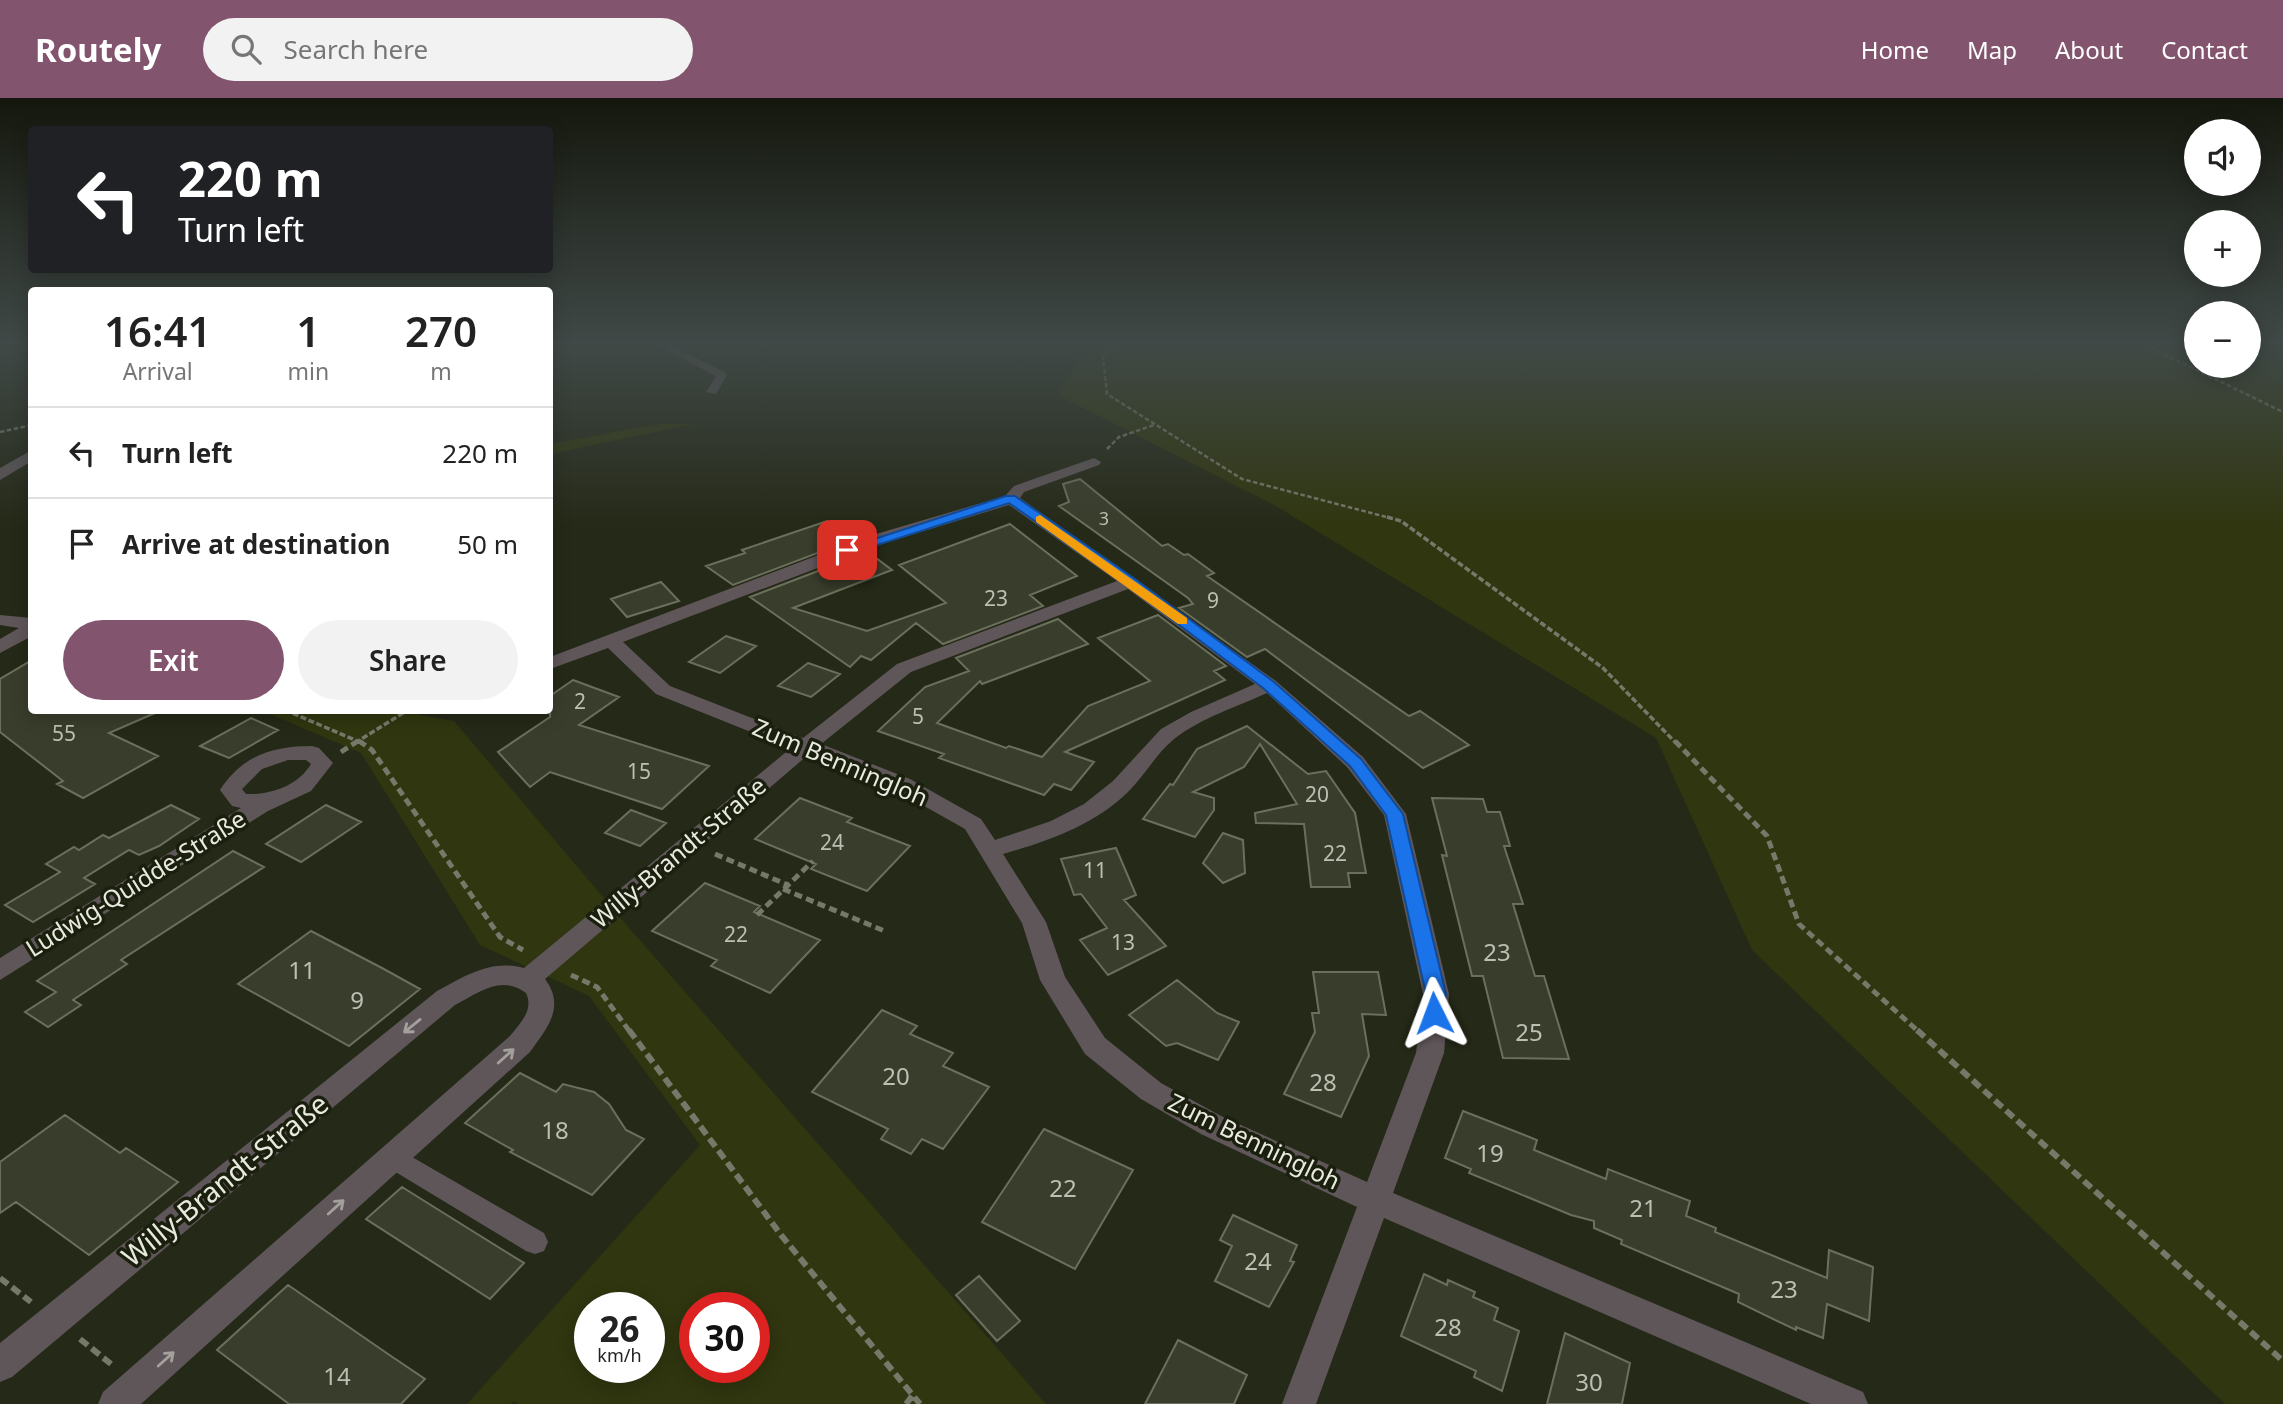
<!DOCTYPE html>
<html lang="en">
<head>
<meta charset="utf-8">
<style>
	:root { --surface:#fff; --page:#f2f2f2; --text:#222; --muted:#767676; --line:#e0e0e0; --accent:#82546e }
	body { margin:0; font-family:"Noto Sans",sans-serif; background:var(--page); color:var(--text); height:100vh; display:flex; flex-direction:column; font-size:26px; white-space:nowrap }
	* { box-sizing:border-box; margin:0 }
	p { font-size:23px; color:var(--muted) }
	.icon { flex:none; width:38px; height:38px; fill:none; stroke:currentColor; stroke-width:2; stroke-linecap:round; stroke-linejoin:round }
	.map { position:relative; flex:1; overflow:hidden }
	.side { position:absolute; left:28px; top:189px; width:525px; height:427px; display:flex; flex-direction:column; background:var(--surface); border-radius:7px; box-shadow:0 4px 18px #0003 }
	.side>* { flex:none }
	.hud { position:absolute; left:28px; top:28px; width:525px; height:147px; border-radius:7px; box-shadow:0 4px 18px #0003; background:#202124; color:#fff; overflow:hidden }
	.tools { position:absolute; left:2184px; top:21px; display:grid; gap:14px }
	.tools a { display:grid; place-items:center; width:77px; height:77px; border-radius:50%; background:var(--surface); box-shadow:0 4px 18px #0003; font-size:35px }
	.speed { position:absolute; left:574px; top:1194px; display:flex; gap:14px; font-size:35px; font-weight:700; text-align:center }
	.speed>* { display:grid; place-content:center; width:91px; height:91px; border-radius:50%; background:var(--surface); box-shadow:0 4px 18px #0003; line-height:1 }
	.speed small { font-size:18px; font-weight:400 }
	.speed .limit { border:10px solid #d22; background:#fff; color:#111 }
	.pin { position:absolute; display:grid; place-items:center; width:60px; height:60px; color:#fff; margin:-30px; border-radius:14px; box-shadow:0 4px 10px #0006 }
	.me { position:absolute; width:77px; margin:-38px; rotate:357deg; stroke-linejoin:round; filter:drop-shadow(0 0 5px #0008) }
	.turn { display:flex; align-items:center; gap:24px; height:147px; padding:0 35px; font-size:32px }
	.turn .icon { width:91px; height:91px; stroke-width:2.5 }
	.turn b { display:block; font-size:49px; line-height:60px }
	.eta { display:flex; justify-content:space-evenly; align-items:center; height:119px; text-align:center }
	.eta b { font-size:42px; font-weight:600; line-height:49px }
	.primary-button { display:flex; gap:14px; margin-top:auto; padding:14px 35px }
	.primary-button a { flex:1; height:80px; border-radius:42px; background:var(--accent); color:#fff; font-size:28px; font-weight:600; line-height:80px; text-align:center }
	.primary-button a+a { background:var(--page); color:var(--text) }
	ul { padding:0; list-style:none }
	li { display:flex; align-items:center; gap:21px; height:91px; padding:0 35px; border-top:2px solid var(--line) }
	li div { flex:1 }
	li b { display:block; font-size:26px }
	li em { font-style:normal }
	header { display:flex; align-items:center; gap:42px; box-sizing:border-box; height:98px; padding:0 35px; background:var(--accent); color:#fff }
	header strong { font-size:33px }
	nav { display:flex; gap:38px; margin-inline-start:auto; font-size:24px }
	.search { width:490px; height:63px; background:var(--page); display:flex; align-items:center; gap:18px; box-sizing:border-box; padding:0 24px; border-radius:38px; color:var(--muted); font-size:26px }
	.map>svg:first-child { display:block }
	.green { fill:#30360f; fill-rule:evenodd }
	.building { fill:#393d2b; stroke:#6b705c; stroke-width:2 }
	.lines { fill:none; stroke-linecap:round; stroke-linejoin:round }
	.path-far3 { stroke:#76796a; stroke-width:2.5; stroke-dasharray:4.5 2.5; stroke-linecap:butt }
	.path-far2 { stroke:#76796a; stroke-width:3.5; stroke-dasharray:6 2.5; stroke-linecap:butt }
	.path-far1 { stroke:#76796a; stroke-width:5; stroke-dasharray:8 4.5; stroke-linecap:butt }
	.path { stroke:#76796a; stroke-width:6; stroke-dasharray:10 5; stroke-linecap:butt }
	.service { fill:#5f565a; fill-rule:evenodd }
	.minor { fill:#5f565a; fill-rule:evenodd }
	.oneway { stroke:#a4a09c }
	.route { fill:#1a73e8; stroke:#114b97; stroke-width:2 }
	.slow { fill:#f59e0b }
	.labels { text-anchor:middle; stroke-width:7; stroke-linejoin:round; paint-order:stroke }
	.far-number-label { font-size:18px; fill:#bcbfb2 }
	.number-label { font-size:21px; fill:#bcbfb2 }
	.street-label { font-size:24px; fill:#e8eadf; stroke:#1b1f0e }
	.near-number-label { font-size:24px; fill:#bcbfb2 }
	.near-street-label { font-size:28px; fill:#e8eadf; stroke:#1b1f0e }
</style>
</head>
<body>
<header>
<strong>Routely</strong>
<div class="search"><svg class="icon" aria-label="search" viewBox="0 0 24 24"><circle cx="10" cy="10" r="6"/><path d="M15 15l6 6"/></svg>Search here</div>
<nav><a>Home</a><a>Map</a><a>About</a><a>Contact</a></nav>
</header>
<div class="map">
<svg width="2283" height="1306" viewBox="0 0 2283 1306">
	<rect width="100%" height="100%" fill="#252917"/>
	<!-- green -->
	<path class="green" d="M1091,247H2196V268H2249V251L2283,271V1306H2225L1752,852L1656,640L1276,408L1059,298L1077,263Z
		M657,326H694L550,356V346Z
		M263,613H398L454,623L630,831L1046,1306H518L514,1303L511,1306H467L700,1047L589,898L480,847L361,655ZM590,1209H649V1269H590ZM695,1209H754V1269H695Z"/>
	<!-- building -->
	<path class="building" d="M1080,381L1162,448L1168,446L1184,457L1188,456L1214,475L1207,478L1409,618L1420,613L1469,647L1423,670L1265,551L1247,559L1179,510L1193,506L1188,500L1059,408L1069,404L1063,386Z
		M827,423L852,442L733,487L706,468L745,455L742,452Z
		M1010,426L1077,478L1030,497L1043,508L943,546L916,525L871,562L861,558L850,569L750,499L868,454L892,472L793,510L867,533L946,505L899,467Z
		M661,484L679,503L627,519L611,501Z
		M1158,517L1226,568L1214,573L1225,582L1065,654L1094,664L1071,692L1054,686L1044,697L939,660L944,656L878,633L925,589L969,573L956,560L1058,521L1088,546L982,586L980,583L937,625L1006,650L1009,648L1042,659L1088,608L1150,583L1098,540Z
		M726,538L756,548L720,575L689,564Z
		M32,562V612H162L109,635L158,658L83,700L57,686L63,683L0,634V581Z
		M808,565L840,576L811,599L778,588Z
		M573,582L619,599L579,627L709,668L662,711L550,674L530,689L498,654L550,619V598Z
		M251,620L278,632L229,660L200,648Z
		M1247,628L1308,676L1326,673L1355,715L1366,775H1348L1350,789H1311L1304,726L1256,725L1255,715L1297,706L1260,646L1244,669L1193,694L1214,700V712L1195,739L1143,721L1170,686L1173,687L1197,651Z
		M800,700L852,720L847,724L910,748L867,793L811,771L816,766L755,741Z
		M1432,700L1483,701L1487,714H1500L1510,748H1504L1523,806H1513L1535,878H1544L1569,961L1503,960L1483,878H1472L1442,757L1447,758Z
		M171,707L199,721L159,748L139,757L129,752L84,780L95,786L33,824L5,807L60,774L46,766L74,749L79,752L103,737L109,740Z
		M326,707L361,724L301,764L266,746Z
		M631,712L666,725L640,748L605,735Z
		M1223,735L1243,742L1245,775L1223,785L1203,765Z
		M1116,750L1136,797L1124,802L1166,848L1108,877L1080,842L1107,830L1081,796L1074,797L1061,761Z
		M233,753L264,769L121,862L127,866L73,902L81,907L48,929L25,914L56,894L37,883Z
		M705,785L760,808L754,814L820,842L770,895L711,868L717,862L652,833Z
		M311,833L382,870L420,891L349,948L238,886Z
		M1313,874H1378L1386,917L1362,916L1369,958L1341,1019L1284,996L1315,934L1312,915H1319Z
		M1177,882L1217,915L1239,924L1218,962L1177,945L1166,948L1129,917Z
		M882,912L917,928L910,936L953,955L943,968L989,989L943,1051L922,1041L911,1056L881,1041L888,1031L812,994Z
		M520,975L556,994L563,986L594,994L609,1006L626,1032L644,1041L592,1097L510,1054L513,1052L465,1025Z
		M1463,1013L1537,1042L1534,1052L1606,1081L1608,1071L1690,1103L1686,1118L1716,1130L1715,1134L1827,1180L1829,1152L1873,1169L1869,1223L1827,1206L1823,1240L1796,1229V1232L1738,1204L1739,1196L1621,1146L1622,1142L1594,1130V1123L1571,1117L1469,1075L1471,1071L1445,1060Z
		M65,1017L120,1055L126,1050L178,1084L89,1157L16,1104L0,1115V1064Z
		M1044,1031L1133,1072L1075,1171L982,1124Z
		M402,1089L466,1129L524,1165L490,1201L366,1121Z
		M1233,1117L1297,1147L1290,1163L1294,1164L1269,1209L1215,1183L1232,1148L1220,1142Z
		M1424,1176L1447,1187L1448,1182L1475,1194L1473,1199L1498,1210L1494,1222L1519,1233L1502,1293L1474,1279L1476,1273L1401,1238Z
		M979,1178L1020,1223L997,1243L956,1197Z
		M288,1187L388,1256L425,1281L401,1306H289L217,1252Z
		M1565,1235L1630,1265L1622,1306H1547Z
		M1178,1242L1247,1277L1234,1306H1145Z"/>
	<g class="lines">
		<!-- path-far3 -->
		<path class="path-far3" d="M1113,247L1103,258L1107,296L1242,381L1394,421
			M2145,247L2283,314
			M0,334L32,327
			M1107,351L1119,339L1154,327"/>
		<!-- path-far2 -->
		<path class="path-far2" d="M1387,419L1401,423L1603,570L1676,645
			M285,612L362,645
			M355,645L408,612"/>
		<!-- path-far1 -->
		<path class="path-far1" d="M359,643L372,652L500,839L523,852
			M1675,643L1767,738L1799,826L1919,934
			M341,654L358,643
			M715,756L788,787
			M783,791L887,834
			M757,817L813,763
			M571,877L597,889L630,934"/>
		<!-- path -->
		<path class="path" d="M629,932L781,1137L920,1306
			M1917,932L2283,1263
			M0,1180L31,1204
			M80,1241L111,1266
			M906,1306L913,1297"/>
		<!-- service -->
		<path class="service" d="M657,247H670L726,275L727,277L716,296L706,294L716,278Z
			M393,1048L544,1135L548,1144L544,1153L535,1156L526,1153L384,1067L381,1059L384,1051Z"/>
		<!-- minor -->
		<path class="minor" d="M32,352V363L0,382V370Z
			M1094,360L1101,364L1099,367L1024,394L1020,400L1276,583L1363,659L1406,716L1449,896L1444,955L1393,1095L1863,1294L1868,1306H1811L1384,1120L1316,1306H1282L1357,1109L1201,1036L1141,1001L1085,956L1040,882L1022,825L965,731L894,691L808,657L545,881C566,909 547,930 530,954L141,1306H98L103,1294L510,938C521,924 534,912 526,895C501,876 478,895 455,907L12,1279L0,1284V1245L437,893C465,878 491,861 524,870L791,650L656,596L608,550L550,571V559L866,439L1005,398L1014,388ZM1009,407L1117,483L897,566L803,640L670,588L623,544L878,447ZM1128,491L1255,586L1191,614L1161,631L1113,683L1084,706L1051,723L995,742L981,721L910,681L821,646L911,574ZM1267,595L1347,669L1384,717L1423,896L1416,955L1367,1084L1221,1018L1161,985L1105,940L1065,879L1046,824L1003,756C1049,743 1094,727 1128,694C1145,677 1156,656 1174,641C1201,620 1236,609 1267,595Z
			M0,517L32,520V538L0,555V541L19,530L0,527Z
			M312,648L319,650L333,665L311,693L268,713L0,882V860L241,710L232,708L220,692C242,658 272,648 312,648ZM288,662H306L311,666C298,688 270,697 246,696L242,691L262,671Z"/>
	</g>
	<!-- one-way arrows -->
	<defs><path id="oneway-shaft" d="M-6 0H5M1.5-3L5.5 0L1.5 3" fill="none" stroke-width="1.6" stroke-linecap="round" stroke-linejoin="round" transform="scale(1.75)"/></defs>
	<g class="oneway">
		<use href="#oneway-shaft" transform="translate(412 928) rotate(141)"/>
		<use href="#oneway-shaft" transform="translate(506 958) rotate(-42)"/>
		<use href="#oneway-shaft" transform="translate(336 1109) rotate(-42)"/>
		<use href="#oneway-shaft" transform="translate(166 1261) rotate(-42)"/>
	</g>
	<!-- sky -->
	<linearGradient id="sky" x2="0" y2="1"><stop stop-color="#14170d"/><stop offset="0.57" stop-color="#404947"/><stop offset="1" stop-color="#404947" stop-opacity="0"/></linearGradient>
	<rect width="2283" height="430" fill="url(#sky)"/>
	<!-- route -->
	<path class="route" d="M1006,398H1015L1135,481L1274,584L1361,661L1403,716L1446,896L1441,921H1427L1424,915L1426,896L1386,717L1350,668L1263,590L1126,487L1009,405L852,455L841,452Z"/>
	<!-- slow -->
	<path class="slow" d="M1040,417L1187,520V526H1178L1036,424V419Z"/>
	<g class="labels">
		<!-- far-number labels -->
		<g class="far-number-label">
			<text x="1104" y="427">3</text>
		</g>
		<!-- number labels -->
		<g class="number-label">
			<text x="996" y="508">23</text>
			<text x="1213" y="510">9</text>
			<text x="580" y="611">2</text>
			<text x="918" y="626">5</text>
			<text x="64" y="643">55</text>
			<text x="639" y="681">15</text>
			<text x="1317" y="704">20</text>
			<text x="832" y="752">24</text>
			<text x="1335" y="763">22</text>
			<text x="1095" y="780">11</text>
			<text x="736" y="844">22</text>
			<text x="1123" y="852">13</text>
		</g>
		<!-- street labels -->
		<g class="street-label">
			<text transform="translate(840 665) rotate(23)" y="8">Zum Benningloh</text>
			<text transform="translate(679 755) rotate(-40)" y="8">Willy-Brandt-Straße</text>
			<text transform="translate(136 786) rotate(-32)" y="8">Ludwig-Quidde-Straße</text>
			<text transform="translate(1254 1044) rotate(26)" y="8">Zum Benningloh</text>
		</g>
		<!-- near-number labels -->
		<g class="near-number-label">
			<text x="1497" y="863">23</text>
			<text x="302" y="881">11</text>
			<text x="357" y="911">9</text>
			<text x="1529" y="943">25</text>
			<text x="896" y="987">20</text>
			<text x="1323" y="993">28</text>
			<text x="555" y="1041">18</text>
			<text x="1490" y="1064">19</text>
			<text x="1063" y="1099">22</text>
			<text x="1643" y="1119">21</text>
			<text x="1258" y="1172">24</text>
			<text x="1784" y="1200">23</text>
			<text x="1448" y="1238">28</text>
			<text x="337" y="1287">14</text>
			<text x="1589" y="1293">30</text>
		</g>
		<!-- near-street labels -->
		<g class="near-street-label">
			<text transform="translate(225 1082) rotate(-39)" y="10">Willy-Brandt-Straße</text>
		</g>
	</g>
</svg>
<div class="tools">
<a><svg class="icon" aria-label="sound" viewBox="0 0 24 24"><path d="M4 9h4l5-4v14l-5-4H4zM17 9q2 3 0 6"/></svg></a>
<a>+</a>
<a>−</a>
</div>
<div class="speed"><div>26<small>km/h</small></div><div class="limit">30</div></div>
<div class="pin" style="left:847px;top:452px;background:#d93025"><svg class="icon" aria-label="arrive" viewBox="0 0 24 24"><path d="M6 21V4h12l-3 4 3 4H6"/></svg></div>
<svg class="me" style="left:1434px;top:915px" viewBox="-20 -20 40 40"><path d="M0-17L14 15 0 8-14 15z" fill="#1a73e8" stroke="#fff" stroke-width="4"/></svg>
<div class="hud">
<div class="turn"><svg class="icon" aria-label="left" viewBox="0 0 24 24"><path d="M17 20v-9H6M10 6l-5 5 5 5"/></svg><div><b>220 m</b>Turn left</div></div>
</div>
<section class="side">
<div class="eta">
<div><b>16:41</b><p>Arrival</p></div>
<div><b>1</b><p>min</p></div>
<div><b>270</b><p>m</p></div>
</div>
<ul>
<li><svg class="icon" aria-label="left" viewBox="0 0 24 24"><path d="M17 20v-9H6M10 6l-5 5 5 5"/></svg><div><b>Turn left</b></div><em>220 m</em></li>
<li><svg class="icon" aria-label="arrive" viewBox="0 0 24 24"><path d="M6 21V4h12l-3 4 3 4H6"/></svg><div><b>Arrive at destination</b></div><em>50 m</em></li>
</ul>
<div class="primary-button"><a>Exit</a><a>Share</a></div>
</section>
</div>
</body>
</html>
